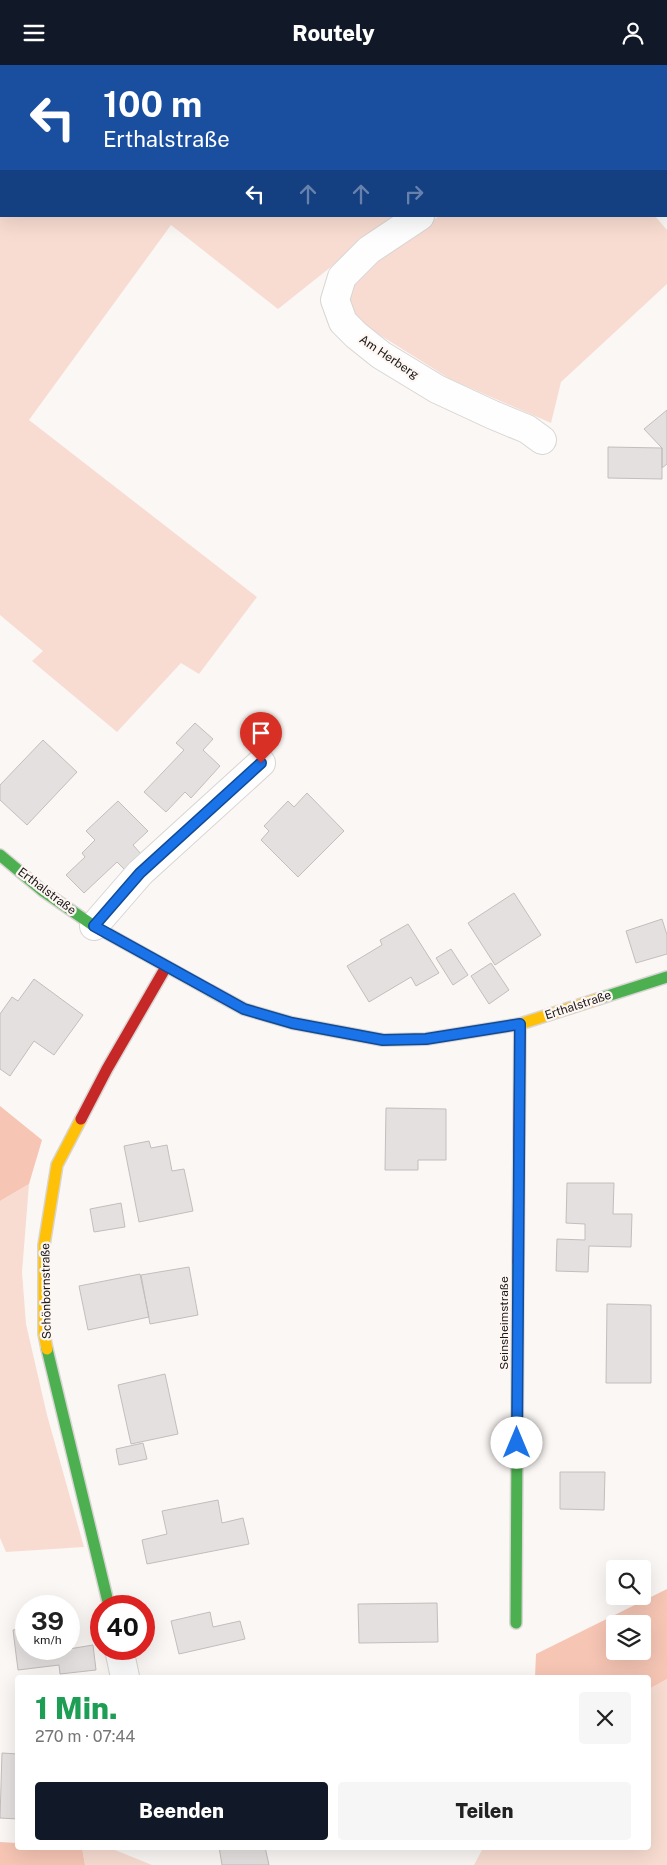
<!DOCTYPE html>
<html lang="de">
<head>
<meta charset="utf-8">
<style>
	:root { --surface:#fff; --page:#f6f6f6; --text:#222; --muted:#767676; --accent:#111827 }
	body { margin:0; font-family:"Public Sans",sans-serif; background:var(--page); color:var(--text); height:100vh; display:flex; flex-direction:column; font-size:19px; white-space:nowrap }
	* { box-sizing:border-box; margin:0 }
	p { font-size:16px; color:var(--muted) }
	.icon { flex:none; width:28px; height:28px; fill:none; stroke:currentColor; stroke-width:2; stroke-linecap:round; stroke-linejoin:round }
	.map { position:relative; flex:1; overflow:hidden }
	.details { position:absolute; left:15px; top:1610px; width:636px; height:175px; display:flex; flex-direction:column; background:var(--surface); border-radius:5px; box-shadow:0 5px 20px #0002 }
	.details>* { flex:none }
	.top-card { position:absolute; left:0px; top:0px; width:668px; height:152px; box-shadow:0 5px 20px #0002; background:#1a4fa0; color:#fff; overflow:hidden }
	.fabs { position:absolute; left:606px; top:1495px; display:grid; gap:10px }
	.fabs a { display:grid; place-items:center; width:45px; height:45px; border-radius:5px; background:var(--surface); box-shadow:0 5px 20px #0002; font-size:25px }
	.speed { position:absolute; left:15px; top:1530px; display:flex; gap:10px; font-size:25px; font-weight:700; text-align:center }
	.speed>* { display:grid; place-content:center; width:65px; height:65px; border-radius:50%; background:var(--surface); box-shadow:0 5px 20px #0002; line-height:1 }
	.speed small { font-size:12px; font-weight:400 }
	.speed .limit { border:8px solid #d22; background:#fff; color:#111 }
	.pin { position:absolute; display:grid; place-items:center; width:42px; height:42px; color:#fff; margin:-51px -21px; border-radius:50% 50% 50% 0; rotate:-45deg; box-shadow:0 0 5px #0007 }
	.pin .icon { rotate:45deg }
	.me { position:absolute; width:55px; margin:-28px; rotate:0deg; stroke-linejoin:round; filter:drop-shadow(0 0 4px #0008) }
	.turn { display:flex; align-items:center; gap:18px; height:105px; padding:0 20px; font-size:22px }
	.turn .icon { width:65px; height:65px; stroke-width:2.5 }
	.turn b { display:block; font-size:35px; line-height:42px }
	.lanes { display:flex; align-items:center; height:48px; padding:0 20px; background:#0003; justify-content:center; gap:25px; direction:ltr }
	.lanes .off { opacity:.35 }
	.round { display:grid; place-items:center; flex:none; width:52px; height:52px; border-radius:5px; background:var(--page) }
	.overview { display:flex; align-items:center; justify-content:space-between; height:85px; padding:0 20px }
	h1 { font-size:30px; font-weight:800; line-height:38px; color:#1e9e55 }
	.cta { display:flex; gap:10px; margin-top:auto; padding:10px 20px }
	.cta a { flex:1; height:58px; border-radius:5px; background:var(--accent); color:#fff; font-size:20px; font-weight:800; line-height:58px; text-align:center }
	.cta a+a { background:var(--page); color:var(--text) }
	header { display:flex; justify-content:space-between; align-items:center; height:65px; padding:0 20px; background:var(--accent); color:#fff; font-size:22px; font-weight:800 }
	.map>svg:first-child { display:block }
	.green { fill:#f8dcd1 }
	.forest { fill:#f6c5b4; fill-rule:evenodd }
	.building { fill:#e4e0df; stroke:#c2bebd }
	.lines { fill:none; stroke-linecap:round; stroke-linejoin:round }
	.lane-casing { stroke:#d8d5d3; stroke-width:19 }
	.street-casing { stroke:#d8d5d3; stroke-width:30 }
	.fast-casing { stroke:#d8d5d3; stroke-width:14 }
	.slow-casing { stroke:#d8d5d3; stroke-width:14 }
	.jam-casing { stroke:#d8d5d3; stroke-width:14 }
	.lane { stroke:#fefefe; stroke-width:16 }
	.street { stroke:#fefefe; stroke-width:28 }
	.fast { stroke:#4caf50; stroke-width:11 }
	.slow { stroke:#ffc107; stroke-width:11 }
	.jam { stroke:#c62828; stroke-width:11 }
	.route-casing { stroke:#114b97; stroke-width:12 }
	.route { stroke:#1a73e8; stroke-width:9 }
	.labels { text-anchor:middle; stroke-width:4.5; stroke-linejoin:round; paint-order:stroke }
	.street-label { font-size:12px; fill:#191716; stroke:#fdf6f3 }
</style>
</head>
<body>
<header><svg class="icon" aria-label="menu" viewBox="0 0 24 24"><path d="M4 6h16M4 12h16M4 18h16"/></svg>Routely<svg class="icon" aria-label="person" viewBox="0 0 24 24"><circle cx="12" cy="8" r="4"/><path d="M4 21q1-7 8-7t8 7"/></svg></header>
<div class="map">
<svg width="667" height="1800" viewBox="0 0 667 1800">
	<rect width="100%" height="100%" fill="#fbf7f5"/>
	<!-- green -->
	<path class="green" d="M0,0H636L1,1V151H395L278,244L171,160L29,355L257,532L199,609L181,598L117,667L32,596L43,586L0,550Z
		M439,151H655L667,165V219L561,317L551,358L450,314L356,255L348,231L359,208Z
		M29,1119L22,1207L26,1259L47,1350L84,1482L6,1487L0,1473V1136Z
		M667,1614V1800H474L483,1783L649,1782V1624Z
		M82,1783H110L152,1800H85Z"/>
	<!-- forest -->
	<path class="forest" d="M0,1041L42,1075L29,1119L0,1136Z
		M667,1524V1614L649,1624V1612H535L536,1589ZM615,1559H642V1586H615Z
		M0,1777L17,1778L18,1782L82,1783L85,1800H0Z"/>
	<!-- building -->
	<path class="building" d="M667,345V399L662,403V383L644,364Z
		M608,382L662,383V414L608,413Z
		M195,658L213,674L203,685L220,701L191,733L185,727L166,747L144,727L184,685L176,678Z
		M43,675L77,707L27,760L0,735V720Z
		M307,728L344,766L298,812L261,775L269,766L264,761L288,736L294,742Z
		M118,736L148,766L133,780L142,790L126,806L117,797L84,828L66,810L85,792L82,788L95,775L86,766Z
		M514,828L541,870L495,900L468,858Z
		M662,854L667,870V889L636,898L626,866Z
		M408,859L439,908L416,921L411,912L369,937L347,901L382,880L380,875Z
		M451,884L468,910L453,920L436,893Z
		M491,898L509,925L489,939L471,911Z
		M34,914L83,950L54,990L34,976L10,1011L0,1004V949L12,932L18,936Z
		M386,1043L446,1044V1095H418V1105H385Z
		M149,1076L151,1083L167,1080L172,1106L184,1104L193,1146L139,1157L124,1081Z
		M567,1118H614L613,1149H632L631,1182L589,1181L588,1207L556,1206L557,1174L585,1175V1159L566,1158Z
		M121,1138L125,1162L94,1167L90,1144Z
		M189,1202L198,1250L150,1259L141,1210Z
		M140,1209L149,1252L88,1265L79,1221Z
		M607,1239L651,1240V1318H606Z
		M165,1309L178,1369L131,1379L118,1320Z
		M143,1378L147,1394L119,1400L116,1384Z
		M560,1407H605L604,1445L560,1444Z
		M218,1435L222,1458L243,1453L249,1479L147,1499L142,1475L167,1469L162,1446Z
		M437,1538L438,1577L359,1578L358,1539Z
		M210,1547L213,1562L240,1556L245,1574L179,1589L171,1556Z
		M26,1563V1584H69L93,1580L96,1605L60,1609L59,1600L18,1605L13,1565Z
		M2,1688L18,1689V1754L0,1753Z
		M219,1782H265L269,1800H222Z"/>
	<g class="lines">
		<!-- lane casing -->
		<g class="lane-casing">
			<path id="lane" d="M666,108H667"/>
		</g>
		<!-- street casing -->
		<g class="street-casing">
			<path id="street" d="M666,8L667,7
				M420,151L369,185L342,212L335,235L343,257L356,270L381,290L437,324L493,350L527,364L542,375
				M94,861L140,808L261,698
				M119,1584L125,1612"/>
		</g>
		<!-- fast casing -->
		<g class="fast-casing">
			<path id="fast" d="M0,790L43,826L94,861L211,926
				M598,934L667,912
				M47,1284L109,1541
				M516,1558L518,1197"/>
		</g>
		<!-- slow casing -->
		<g class="slow-casing">
			<path id="slow" d="M211,926L244,944L292,958L383,975L426,974L520,959L598,934
				M47,1284L44,1269V1180L57,1100L81,1054"/>
		</g>
		<!-- jam casing -->
		<g class="jam-casing">
			<path id="jam" d="M81,1054L107,1004L166,902
				M518,1197L520,959"/>
		</g>
		<!-- lane -->
		<use href="#lane" class="lane"/>
		<!-- street -->
		<use href="#street" class="street"/>
		<!-- fast -->
		<use href="#fast" class="fast"/>
		<!-- slow -->
		<use href="#slow" class="slow"/>
		<!-- jam -->
		<use href="#jam" class="jam"/>
	</g>
	<g class="lines">
		<!-- route casing -->
		<g class="route-casing">
			<path id="route" d="M261,698L140,808L94,861L244,944L292,958L383,975L426,974L520,959L517,1378"/>
		</g>
		<!-- route -->
		<use href="#route" class="route"/>
	</g>
	<g class="labels">
		<!-- street labels -->
		<g class="street-label">
			<text transform="translate(389 292) rotate(34)" y="4">Am Herberg</text>
			<text transform="translate(47 826) rotate(37)" y="4">Erthalstraße</text>
			<text transform="translate(578 940) rotate(-18)" y="4">Erthalstraße</text>
			<text transform="translate(46 1226) rotate(-91)" y="4">Schönbornstraße</text>
			<text transform="translate(504 1258) rotate(-90)" y="4">Seinsheimstraße</text>
		</g>
	</g>
</svg>
<div class="fabs">
<a><svg class="icon" aria-label="search" viewBox="0 0 24 24"><circle cx="10" cy="10" r="6"/><path d="M15 15l6 6"/></svg></a>
<a><svg class="icon" aria-label="layers" viewBox="0 0 24 24"><path d="M12 4l9 5-9 5-9-5zM3 14l9 5 9-5"/></svg></a>
</div>
<div class="speed"><div>39<small>km/h</small></div><div class="limit">40</div></div>
<div class="pin" style="left:261px;top:698px;background:#d93025"><svg class="icon" aria-label="arrive" viewBox="0 0 24 24"><path d="M6 21V4h12l-3 4 3 4H6"/></svg></div>
<svg class="me" style="left:517px;top:1378px" viewBox="-20 -20 40 40"><circle r="19" fill="#fff"/><path d="M0-13L10 11 0 6-10 11z" fill="#1a73e8"/></svg>
<div class="top-card">
<div class="turn"><svg class="icon" aria-label="left" viewBox="0 0 24 24"><path d="M17 20v-9H6M10 6l-5 5 5 5"/></svg><div><b>100 m</b>Erthalstraße</div></div>
<div class="lanes"><svg class="icon" aria-label="left" viewBox="0 0 24 24"><path d="M17 20v-9H6M10 6l-5 5 5 5"/></svg><svg class="icon off" aria-label="ahead" viewBox="0 0 24 24"><path d="M12 20V5M6 11l6-6 6 6"/></svg><svg class="icon off" aria-label="ahead" viewBox="0 0 24 24"><path d="M12 20V5M6 11l6-6 6 6"/></svg><svg class="icon off" aria-label="right" viewBox="0 0 24 24"><path d="M7 20v-9h11M14 6l5 5-5 5"/></svg></div>
</div>
<section class="details">
<div class="overview"><div><h1>1 Min.</h1><p>270 m · 07:44</p></div><a class="round"><svg class="icon" aria-label="close" viewBox="0 0 24 24"><path d="M6 6l12 12M18 6L6 18"/></svg></a></div>
<div class="cta"><a>Beenden</a><a>Teilen</a></div>
</section>
</div>
</body>
</html>
